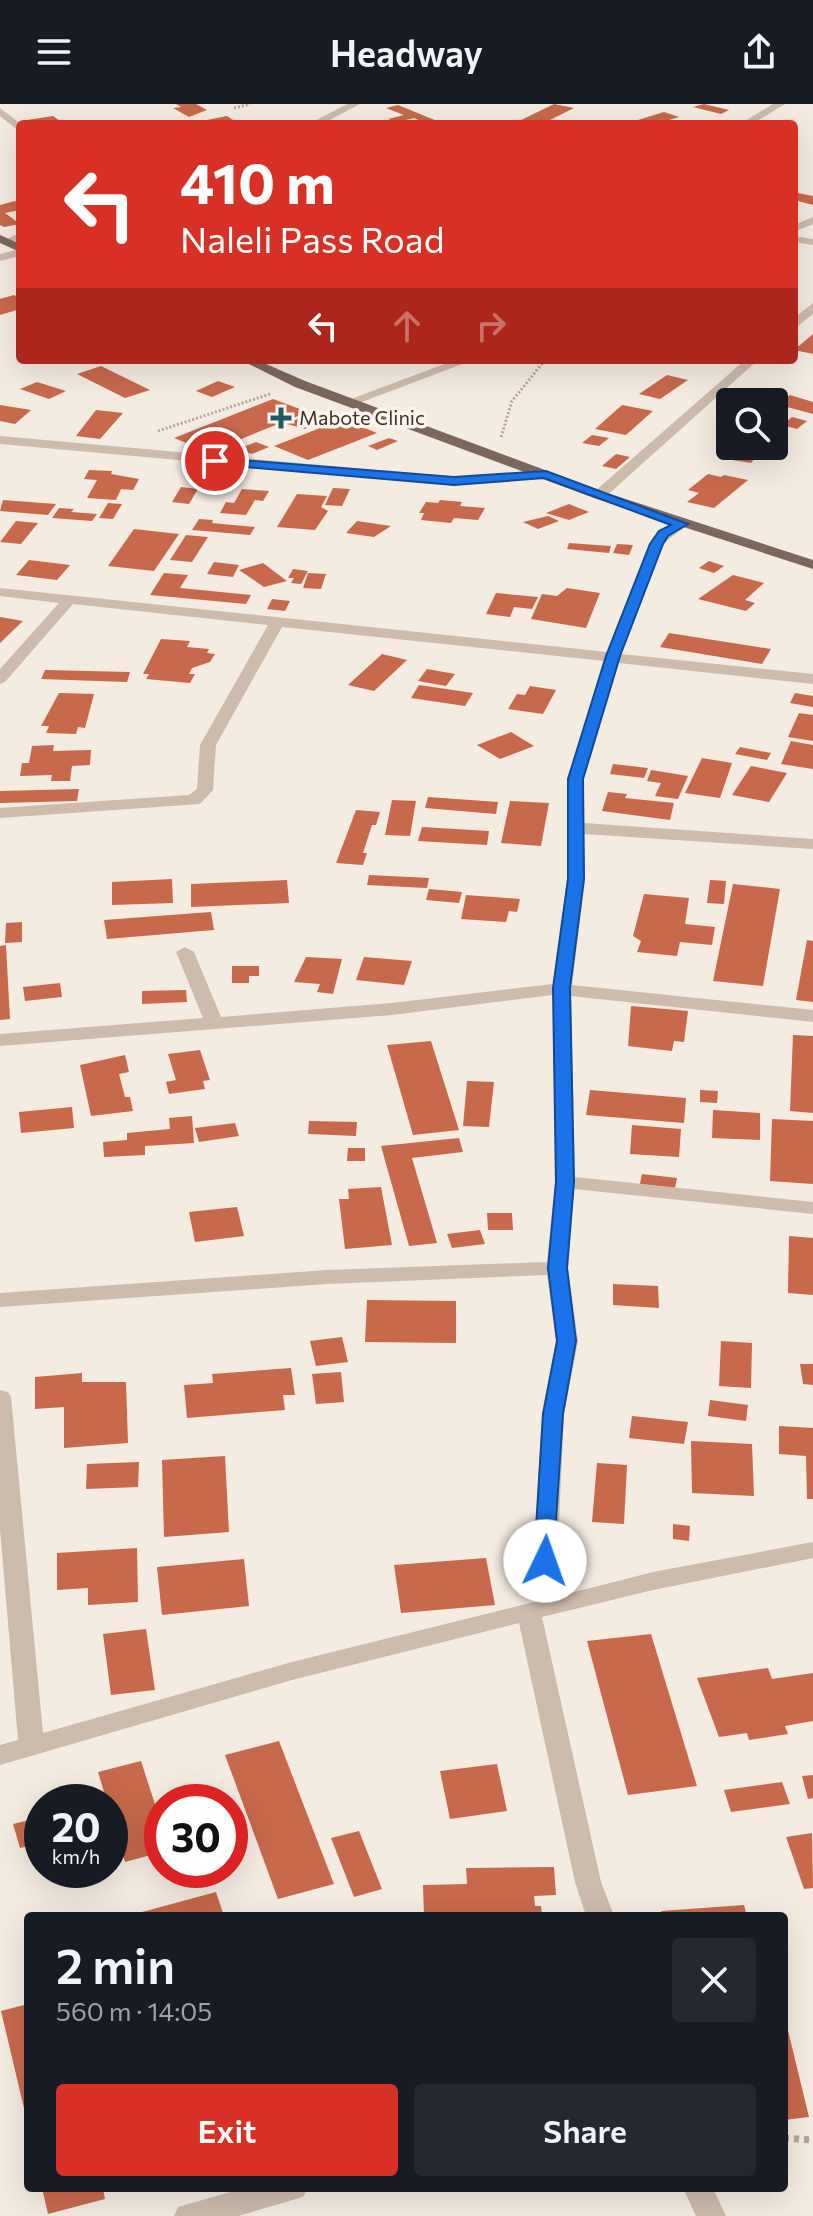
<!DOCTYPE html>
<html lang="en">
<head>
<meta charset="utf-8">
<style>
	:root { --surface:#171b24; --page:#242831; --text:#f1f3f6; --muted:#9ea1a6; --accent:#d93025 }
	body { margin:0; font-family:Commissioner,sans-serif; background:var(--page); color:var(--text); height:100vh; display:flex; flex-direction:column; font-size:30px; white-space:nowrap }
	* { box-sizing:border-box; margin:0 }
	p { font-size:26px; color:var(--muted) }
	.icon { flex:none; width:44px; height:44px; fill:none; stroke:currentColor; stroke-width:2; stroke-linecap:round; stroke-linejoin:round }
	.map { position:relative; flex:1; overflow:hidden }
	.side { position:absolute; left:24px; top:1808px; width:764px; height:280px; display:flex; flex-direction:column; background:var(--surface); border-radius:8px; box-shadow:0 8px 32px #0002 }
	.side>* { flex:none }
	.banner { position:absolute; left:16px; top:16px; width:782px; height:244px; border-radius:8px; box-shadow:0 8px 32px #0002; background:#d93025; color:#fff; overflow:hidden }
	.buttons { position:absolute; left:716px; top:284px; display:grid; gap:16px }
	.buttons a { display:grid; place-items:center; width:72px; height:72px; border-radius:8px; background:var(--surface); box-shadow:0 8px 32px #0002; font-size:40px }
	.speed { position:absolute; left:24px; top:1680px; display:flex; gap:16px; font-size:40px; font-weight:700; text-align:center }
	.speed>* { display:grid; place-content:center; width:104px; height:104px; border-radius:50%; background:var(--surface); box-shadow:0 8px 32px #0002; line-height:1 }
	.speed small { font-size:20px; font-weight:400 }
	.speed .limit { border:12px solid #d22; background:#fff; color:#111 }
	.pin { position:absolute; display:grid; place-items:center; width:68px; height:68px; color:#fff; margin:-34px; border:4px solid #fff; border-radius:50%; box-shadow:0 2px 8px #0007 }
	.me { position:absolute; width:88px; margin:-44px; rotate:3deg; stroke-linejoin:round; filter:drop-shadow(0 0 6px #0008) }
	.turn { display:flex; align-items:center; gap:28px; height:168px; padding:0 32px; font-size:36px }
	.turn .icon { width:104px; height:104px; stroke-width:2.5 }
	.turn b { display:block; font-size:56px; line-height:68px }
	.lanes { display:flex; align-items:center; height:76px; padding:0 32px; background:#0003; justify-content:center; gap:40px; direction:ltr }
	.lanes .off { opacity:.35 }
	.round { display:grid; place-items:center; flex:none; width:84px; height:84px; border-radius:8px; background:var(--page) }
	.head { display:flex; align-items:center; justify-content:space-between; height:136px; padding:0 32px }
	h1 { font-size:48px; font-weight:600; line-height:60px }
	.action { display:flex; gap:16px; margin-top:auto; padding:16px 32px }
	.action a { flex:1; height:92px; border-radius:8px; background:var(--accent); color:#fff; font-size:32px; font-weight:600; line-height:92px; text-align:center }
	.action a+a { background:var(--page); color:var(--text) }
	header { display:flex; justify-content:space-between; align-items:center; height:104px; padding:0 32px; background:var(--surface); font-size:36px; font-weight:600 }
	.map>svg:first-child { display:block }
	.building { fill:#c8694b }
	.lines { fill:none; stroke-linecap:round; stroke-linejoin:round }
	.path-far1 { stroke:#b9a596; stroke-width:3; stroke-dasharray:2 2; stroke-linecap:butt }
	.path { stroke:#b9a596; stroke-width:7; stroke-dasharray:5 5; stroke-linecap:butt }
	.minor { fill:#cdbbac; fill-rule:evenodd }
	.major { fill:#7d675c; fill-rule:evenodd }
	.route { fill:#1a73e8; stroke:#114b97; stroke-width:2 }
	.poi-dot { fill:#1f5a5e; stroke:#fbf5ee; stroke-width:3 }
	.labels { text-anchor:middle; stroke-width:7; stroke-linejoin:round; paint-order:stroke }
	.far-poi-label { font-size:20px; fill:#3b302b; stroke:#fbf5ee; text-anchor:start }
</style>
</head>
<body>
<header><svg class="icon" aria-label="menu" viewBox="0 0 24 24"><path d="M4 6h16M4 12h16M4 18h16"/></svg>Headway<svg class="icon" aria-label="share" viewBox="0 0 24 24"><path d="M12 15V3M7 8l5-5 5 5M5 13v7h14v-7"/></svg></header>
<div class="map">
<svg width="813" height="2112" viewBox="0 0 813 2112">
	<rect width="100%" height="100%" fill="#f4ebe1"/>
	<!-- building -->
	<path class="building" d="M176,0H196L207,6L189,13L173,4L181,3Z
		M554,0L574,4L542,20H513Z
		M704,0L729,6L721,10L693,3Z
		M398,1L442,19L428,20L414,14L397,18L388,15L404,11L386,4Z
		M664,8L679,13L656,20L638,16Z
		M53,12L64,20H33L27,16Z
		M227,12L239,20H214L207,16Z
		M798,89L813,92V101L794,96V91Z
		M15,97L20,100V106L5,109L20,120L4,123L0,121V101Z
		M14,191L20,194V205L0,211V195Z
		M813,230V250L794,246Z
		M101,262L150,286L125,294L77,270Z
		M667,271L688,276L660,295L639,290Z
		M218,277L235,283L212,293L196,287Z
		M37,278L66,287L49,295L20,285Z
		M790,291L813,298V310L776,300Z
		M273,295L308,308L209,348L174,334Z
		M0,301L31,306L15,320L0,317Z
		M622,301L653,307L626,331L595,325Z
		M96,306L123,309L100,335L76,332Z
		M792,313L807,317L797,325L782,321Z
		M299,314L316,320L305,325L287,320Z
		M343,315L377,329L308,356L274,342Z
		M592,331L609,334L599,342L582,339Z
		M389,334L398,337L377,346L368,342Z
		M256,338L269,343L252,350L238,345Z
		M737,342H751L764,344L751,359L726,355Z
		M616,350L630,353L616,365L602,362Z
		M89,366L112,367L111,370L139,375L133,386L121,385L116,396L87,394L97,376L84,375Z
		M708,370L721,373L724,371L748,376L714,404L687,398L699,389L688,386Z
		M181,383L198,385L189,400L172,398Z
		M333,384L350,385L342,402L325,401Z
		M242,385L269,387L263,397L255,396L246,411L220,409L226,398L234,399Z
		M297,390L327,392L321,403L328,407L315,426L277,423Z
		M3,396L56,400L48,411L0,407Z
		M440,396L462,398L460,402L485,404L478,416L454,414L451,419L421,416L424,409H419L426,398L438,399Z
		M108,399L122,400L113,415L99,414Z
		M569,400L589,408L569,416L546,409Z
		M59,404L74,405L71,408L97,410L92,417L52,414Z
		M548,412L559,417L538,425L523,418Z
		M199,415L213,416L212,419L255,423L250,431L192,426Z
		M16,417L38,419L21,440L0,438Z
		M357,417L391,422L374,433L346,429Z
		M134,425L179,430L154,467L108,462Z
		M186,431L208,433L192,458L170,456Z
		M569,439L611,442L609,449L567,445Z
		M617,440L633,441L629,451L613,449Z
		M29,456L70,461L57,476L16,471Z
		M709,457L724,462L714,469L699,464Z
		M214,458L239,461L233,473L207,470Z
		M263,459L287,477L264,483L239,466Z
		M293,465L308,467L301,480L291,479L294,474H288Z
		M164,469L188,471L180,484L251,491L246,500L150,491Z
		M308,469L326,470L321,485L303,484Z
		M733,471L764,479L745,496L755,499L746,507L698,495Z
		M567,484L600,489L586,524L531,515L542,490L557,492Z
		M496,489L538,493L532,505L514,503L510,513L486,510Z
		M272,495L290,497L285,507L267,505Z
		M0,513L23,517L0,539Z
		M669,529L771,545L762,560L660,543Z
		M161,535L190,537L187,543L209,545L207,549L215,550L210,558L192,564L189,570H195L190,579L146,575L149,570H143Z
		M382,550L407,556L374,587L348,581Z
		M427,565L455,570L446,582L418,577Z
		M45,566L130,568L127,578L41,575Z
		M419,581L473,589L465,602L411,594Z
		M530,582L556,586L543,610L508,605L517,590L525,591Z
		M59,589L94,590L85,624L78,623L76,630L46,629L49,622H41Z
		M795,589L813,592V603L790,599Z
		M799,609L813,611V637L788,633Z
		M511,628L534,642L500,655L477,641Z
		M791,637L813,641V665L781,660Z
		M54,641L53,647L91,646L90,661L72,662L70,677H51L52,671L20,672L22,659H29L32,642Z
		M740,643L771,649L767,656L735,650Z
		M702,654L732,659L720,694L685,689Z
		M613,660L648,664L644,674L610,670Z
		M751,662L787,669L769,698L732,691Z
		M651,666L688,672L678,695L655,692L661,679L647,677Z
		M79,685L77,697L0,699V687Z
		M608,688L627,690L625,694L674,699L670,716L602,707Z
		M428,693L498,698L496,710L425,704Z
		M392,696L416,697L410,732L385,731Z
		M510,697L549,699L541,742L501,739Z
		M356,706L380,708L376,721H372L363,749H367L363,761L336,759Z
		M422,723L489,727L487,741L418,737Z
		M369,771L429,774L427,784L367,781Z
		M172,775L173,799L112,801V778Z
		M287,776L289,799L191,803V780Z
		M710,776L726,777L724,800L707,799Z
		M733,780L780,785L763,882L713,877Z
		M429,785L462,788L459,799L426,796Z
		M644,790L689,794L685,820L715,823L712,841L680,838L677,852L637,848L641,837L633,832Z
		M466,791L520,795L517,808L509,807L506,818L461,815Z
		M211,808L214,826L107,835L104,816Z
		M22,818V838L5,839L6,819Z
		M807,836L813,837V898L796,896Z
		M6,841L10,915L0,916V842Z
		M306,853L342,855L333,890L317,888L320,880L294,878Z
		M364,853L412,857L404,881L356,876Z
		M232,862H259V872H249V879H232Z
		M60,879L62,893L25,897L23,883Z
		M186,886L187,898L142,900V887Z
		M631,902L688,907L684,938L674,937L672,947L628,942Z
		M793,931L813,932V1009L790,1007Z
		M431,937L459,1026L413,1031L387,941Z
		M200,946L210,976L203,977L205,985L169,990L166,978L176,976L168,950Z
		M125,951L129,968L119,970L125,993H130L133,1007L91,1012L80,961Z
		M467,977L494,978L489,1023L463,1022Z
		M590,986L686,994L684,1019L586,1011Z
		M700,986L718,987L717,999L700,998Z
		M72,1003L74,1024L21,1029L19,1008Z
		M713,1006L760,1009V1036L712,1034Z
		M192,1012L194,1039L145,1042V1051L104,1053L103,1038L127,1036V1029L170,1025L169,1014Z
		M772,1015L813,1017V1080L770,1077Z
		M309,1017L357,1018L356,1032L308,1030Z
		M235,1019L239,1032L199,1038L195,1024Z
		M632,1021L681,1025L679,1053L630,1050Z
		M459,1034L463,1048L412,1054L437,1139L409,1142L381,1042Z
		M348,1044H365V1057H347Z
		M642,1070L677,1074L675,1084L640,1080Z
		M381,1083L392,1141L345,1145L339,1095H349L348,1085Z
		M237,1103L244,1132L195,1138L189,1108Z
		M487,1109H512L513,1126H488Z
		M480,1126L485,1140L452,1144L447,1130Z
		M789,1132L813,1134V1191L788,1189Z
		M613,1180L658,1182L659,1204L613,1201Z
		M367,1196L456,1197V1239L365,1238Z
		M342,1233L348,1258L316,1262L310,1237Z
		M721,1237L752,1239L751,1284L719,1282Z
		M800,1260H813V1281L803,1280Z
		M291,1264L295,1291H283L285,1306L187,1314L184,1281L213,1279L212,1270Z
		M341,1268L344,1298L316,1300L312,1270Z
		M82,1269V1278H126L128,1339L64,1344V1303L35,1305V1273Z
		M710,1296L748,1301L746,1317L708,1312Z
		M632,1312L688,1318L684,1340L629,1334Z
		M779,1322L813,1324V1395H807L806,1352L779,1350Z
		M691,1337L752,1340L754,1392L692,1389Z
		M225,1352L229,1428L164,1433L162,1356Z
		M139,1358L138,1383L86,1385L87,1360Z
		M597,1359L627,1361L624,1420L592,1418Z
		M673,1420L690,1422L689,1437L673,1435Z
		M137,1444L138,1498L88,1501V1484L57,1486V1449Z
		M486,1454L495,1501L401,1509L394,1461Z
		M244,1455L249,1502L162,1511L157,1463Z
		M146,1525L155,1586L111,1591L103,1530Z
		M651,1530L697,1682L628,1691L587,1537Z
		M768,1564L772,1575L813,1569V1617L785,1622L788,1630L749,1636L747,1629L719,1633L697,1574Z
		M279,1637L334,1780L278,1795L225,1651Z
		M141,1657L162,1722V1748L125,1758L98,1668Z
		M497,1660L507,1707L450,1715L440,1667Z
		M813,1671V1694L808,1695L802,1672Z
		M782,1678L790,1700L731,1708L724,1686Z
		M42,1713V1739L20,1744L13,1720Z
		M359,1727L382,1785L354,1793L331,1734Z
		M812,1729L813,1784L804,1785L786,1733Z
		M554,1763L556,1791L534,1792L535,1802H541L542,1812H424L423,1781L467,1780L466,1764Z
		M216,1788L224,1812H131V1811Z
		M744,1801L747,1812H662L661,1807Z
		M28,1900V2017H27L1,1907Z
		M784,1914H785L809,2013L784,2016Z
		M42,2084H103L105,2095L48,2110Z"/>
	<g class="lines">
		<!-- path-far1 -->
		<path class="path-far1" d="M234,4L250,0
			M158,327L270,290
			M501,333L512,297L545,256"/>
		<!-- path -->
		<path class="path" d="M784,2034L813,2036"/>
		<!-- minor -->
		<path class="minor" d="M347,0H360L322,20H309Z
			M773,0H785L752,20H740Z
			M0,4L21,20L20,28L0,12Z
			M813,113V120L794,128V121Z
			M20,129V136L6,141L0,138Z
			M794,132L813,135V141L794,138Z
			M20,145V152L0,157V150Z
			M813,199V210L794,225V214Z
			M455,256H473L354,301L343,298Z
			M745,256H758L604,394H594V388Z
			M0,332L454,373L546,366L553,370L546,374L454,381L0,340Z
			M681,416L688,420L663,440L621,550L813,570V580L619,559L584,675V719L813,735V745L584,730L585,775L572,881L813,906V918L571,892L575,1073L813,1098V1110L574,1085L568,1164L578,1237L564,1310L556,1483L559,1492L653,1468L813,1438V1454L653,1486L542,1513L601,1778L614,1812H586L575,1778L519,1519L292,1576L0,1661V1641L18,1636L0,1425V1286L8,1288L11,1293L43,1629L292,1558L538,1497L532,1483L542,1310L556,1237L547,1171L327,1180L0,1203V1189L327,1166L547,1158L555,1078L553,891L392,911L0,942V930L203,914L176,848L185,843L194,848L221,913L392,899L553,880L567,775L568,675L604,557L282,523L216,641L213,686L200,700L0,714V704L189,691L197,685L200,641L268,521L73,500L5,578L0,580V565L59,499L0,492V484L607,548L649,440L658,427Z
			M244,2084H308L303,2093L238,2112H174L178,2103Z
			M683,2084H713L726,2112H696Z"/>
		<!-- major -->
		<path class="major" d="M0,131L20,140V148L0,139Z
			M241,256H257L305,277L604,388L813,456V465L594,394L295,283Z"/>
	</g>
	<!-- route -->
	<path class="route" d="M215,354L454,373L546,367L688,420L668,432L663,440L620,552L583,675L584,775L570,884L574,1078L567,1164L576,1237L563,1310L553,1462L545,1464L534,1457L543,1310L557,1237L548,1164L556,1078L553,884L568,775V675L606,552L650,440L659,427L671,421L544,374L454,381L211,360V355Z"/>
	<!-- markers -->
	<path class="poi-dot" d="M277 302h8v8h8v8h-8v8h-8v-8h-8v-8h8z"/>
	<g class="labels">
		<!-- far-poi labels -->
		<g class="far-poi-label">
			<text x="299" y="321">Mabote Clinic</text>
		</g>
	</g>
</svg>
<div class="buttons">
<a><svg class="icon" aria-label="search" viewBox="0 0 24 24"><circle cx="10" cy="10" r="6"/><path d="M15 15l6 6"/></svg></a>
</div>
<div class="speed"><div>20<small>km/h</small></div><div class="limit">30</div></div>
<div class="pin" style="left:215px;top:357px;background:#d93025"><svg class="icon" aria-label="arrive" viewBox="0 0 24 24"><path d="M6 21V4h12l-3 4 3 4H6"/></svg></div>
<svg class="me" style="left:545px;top:1457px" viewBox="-20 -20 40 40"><circle r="19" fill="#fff"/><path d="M0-13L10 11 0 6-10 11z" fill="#1a73e8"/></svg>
<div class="banner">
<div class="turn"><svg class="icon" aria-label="left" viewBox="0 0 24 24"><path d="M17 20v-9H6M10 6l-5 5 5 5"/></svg><div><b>410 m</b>Naleli Pass Road</div></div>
<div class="lanes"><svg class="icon" aria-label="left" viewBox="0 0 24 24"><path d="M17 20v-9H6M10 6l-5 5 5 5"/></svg><svg class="icon off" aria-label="ahead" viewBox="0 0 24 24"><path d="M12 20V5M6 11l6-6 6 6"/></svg><svg class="icon off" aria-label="right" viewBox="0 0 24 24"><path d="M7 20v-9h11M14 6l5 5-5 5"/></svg></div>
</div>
<section class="side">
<div class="head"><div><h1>2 min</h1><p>560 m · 14:05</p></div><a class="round"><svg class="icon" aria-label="close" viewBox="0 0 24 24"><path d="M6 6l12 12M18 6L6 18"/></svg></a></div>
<div class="action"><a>Exit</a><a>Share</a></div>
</section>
</div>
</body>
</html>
